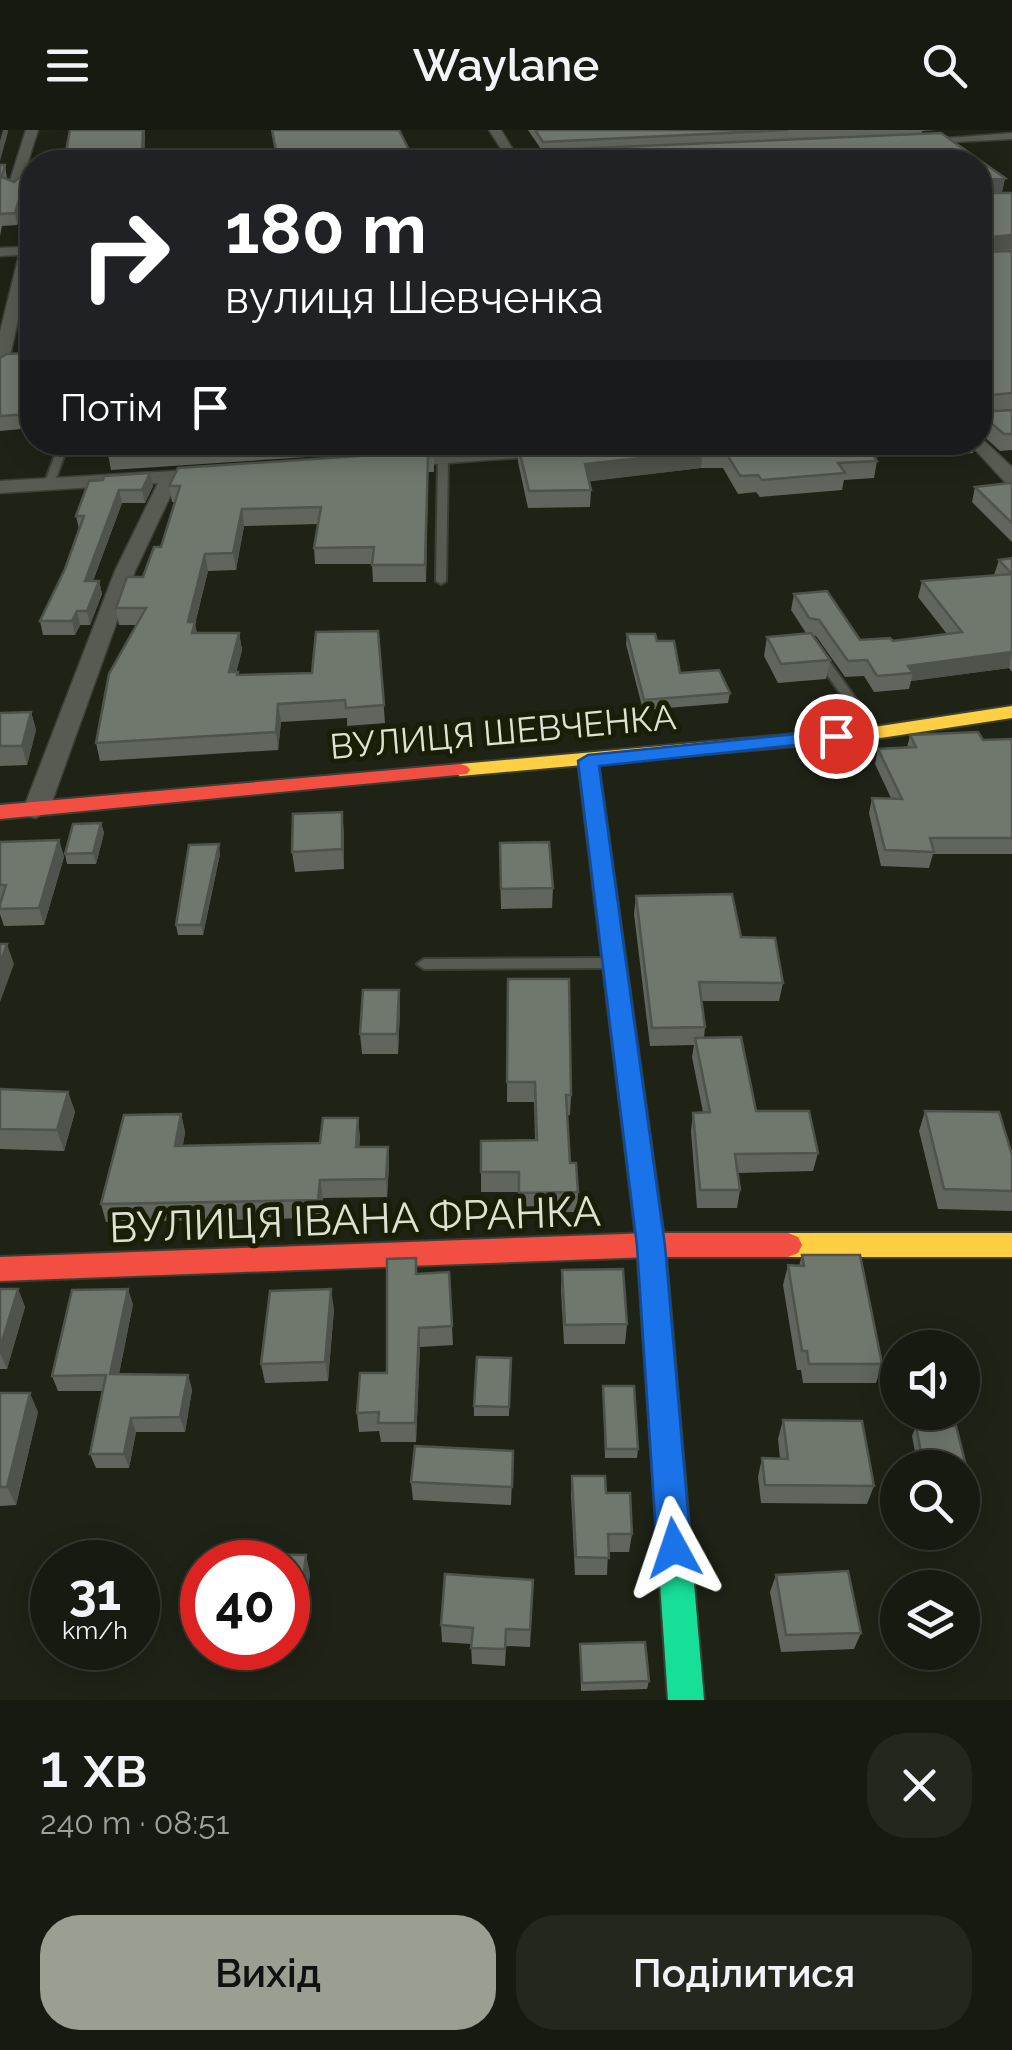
<!DOCTYPE html>
<html lang="uk">
<head>
<meta charset="utf-8">
<style>
	:root { --surface:#171a10; --page:#24271e; --text:#f1f3f6; --muted:#9ea19f; --line:#363830; --accent:#9a9f91 }
	body { margin:0; font-family:Raleway,sans-serif; background:var(--page); color:var(--text); height:100vh; display:flex; flex-direction:column; font-size:38px; white-space:nowrap }
	* { box-sizing:border-box; margin:0 }
	p { font-size:32px; color:var(--muted) }
	.icon { flex:none; width:55px; height:55px; fill:none; stroke:currentColor; stroke-width:2; stroke-linecap:round; stroke-linejoin:round }
	.map { position:relative; height:1570px; overflow:hidden }
	.details { display:flex; flex-direction:column; background:var(--surface); flex:1 }
	.details>* { flex:none }
	.hud { position:absolute; left:20px; top:20px; width:972px; height:305px; border-radius:40px; box-shadow:0 5px 25px #0003,0 0 0 2px var(--line); background:#202124; color:#fff; overflow:hidden }
	.buttons { position:absolute; left:880px; top:1200px; display:grid; gap:20px }
	.buttons a { display:grid; place-items:center; width:100px; height:100px; border-radius:50%; background:var(--surface); box-shadow:0 5px 25px #0003,0 0 0 2px var(--line); font-size:50px }
	.speed { position:absolute; left:30px; top:1410px; display:flex; gap:20px; font-size:50px; font-weight:700; text-align:center }
	.speed>* { display:grid; place-content:center; width:130px; height:130px; border-radius:50%; background:var(--surface); box-shadow:0 5px 25px #0003,0 0 0 2px var(--line); line-height:1 }
	.speed small { font-size:25px; font-weight:400 }
	.speed .limit { border:15px solid #d22; background:#fff; color:#111 }
	.pin { position:absolute; display:grid; place-items:center; width:85px; height:85px; color:#fff; margin:-42px; border:5px solid #fff; border-radius:50%; box-shadow:0 2px 10px #0007 }
	.me { position:absolute; width:110px; margin:-55px; rotate:355deg; stroke-linejoin:round; filter:drop-shadow(0 0 8px #0008) }
	.turn { display:flex; align-items:center; gap:35px; height:210px; padding:0 40px; font-size:45px }
	.turn .icon { width:130px; height:130px; stroke-width:2.5 }
	.turn b { display:block; font-size:70px; line-height:85px }
	.then { display:flex; align-items:center; height:95px; padding:0 40px; background:#0003; gap:20px; font-size:38px }
	.round { display:grid; place-items:center; flex:none; width:105px; height:105px; border-radius:40px; background:var(--page) }
	.overview { display:flex; align-items:center; justify-content:space-between; height:170px; padding:0 40px }
	h1 { font-size:60px; font-weight:600; line-height:75px }
	.cta { display:flex; gap:20px; margin-top:auto; padding:20px 40px }
	.cta a { flex:1; height:115px; border-radius:40px; background:var(--accent); color:#111; font-size:40px; font-weight:600; line-height:115px; text-align:center }
	.cta a+a { background:var(--page); color:var(--text) }
	header { display:flex; justify-content:space-between; align-items:center; height:130px; padding:0 40px; background:var(--surface); font-size:45px; font-weight:600 }
	.map>svg:first-child { display:block }
	.lines { fill:none; stroke-linecap:round; stroke-linejoin:round }
	.lane-casing { stroke:#3b3f35; stroke-width:4 }
	.street-casing { stroke:#3b3f35; stroke-width:3 }
	.fast-casing { stroke:#3b3f35; stroke-width:4 }
	.slow-casing { stroke:#3b3f35; stroke-width:4 }
	.jam-casing { stroke:#3b3f35; stroke-width:4 }
	.lane { fill:#585b51; fill-rule:evenodd }
	.street { fill:#585b51; fill-rule:evenodd }
	.fast { fill:#16e098; fill-rule:evenodd }
	.slow { fill:#ffcf43; fill-rule:evenodd }
	.jam { fill:#f24e42; fill-rule:evenodd }
	.wall { fill:#60665d }
	.shaded-wall { fill:#4e534c }
	.building { fill:#70776c; stroke:#4e534c; stroke-width:2.5 }
	.route { fill:#1a73e8; stroke:#114b97; stroke-width:2.5 }
	.labels { text-anchor:middle; stroke-width:10; stroke-linejoin:round; paint-order:stroke }
	.street-label { font-size:35px; fill:#dde2d3; stroke:#191f06 }
	.near-street-label { font-size:42px; fill:#dde2d3; stroke:#191f06 }
</style>
</head>
<body>
<header><svg class="icon" aria-label="menu" viewBox="0 0 24 24"><path d="M4 6h16M4 12h16M4 18h16"/></svg>Waylane<svg class="icon" aria-label="search" viewBox="0 0 24 24"><circle cx="10" cy="10" r="6"/><path d="M15 15l6 6"/></svg></header>
<div class="map">
<svg width="1012" height="1570" viewBox="0 0 1012 1570">
	<rect width="100%" height="100%" fill="#1f2316"/>
	<g class="lines">
		<!-- lane casing -->
		<g class="lane-casing">
			<path id="lane" d="M60,312H69L54,354L46,356L44,354Z
				M443,326L448,329L446,451L441,454L436,451L438,329Z
				M818,520L822,521L878,600L880,603L878,606H870L812,523Z
				M613,828L620,833L613,838L424,839L417,834L424,829Z"/>
		</g>
		<!-- street casing -->
		<g class="street-casing">
			<path id="street" d="M26,0H38L20,57L14,61L8,57Z
				M489,0H501L518,28L587,24L593,28L567,32H493L507,28Z
				M1012,3V9L915,14L909,11Z
				M32,95V127L8,235L0,240V202L19,125L0,126V118L21,117L25,99Z
				M980,307L1012,337V354L1005,352L968,312H980Z
				M552,316L558,317V325L396,337L387,332L396,327Z
				M208,339L215,341V349L177,352L135,441L49,680L36,688L27,686L23,680L115,441L158,353L0,363V351Z"/>
		</g>
		<!-- fast casing -->
		<g class="fast-casing">
			<path id="fast" d="M588,625L598,631L665,1115L704,1570H668L637,1115L578,631Z"/>
		</g>
		<!-- slow casing -->
		<g class="slow-casing">
			<path id="slow" d="M1012,576V588L874,609L460,646L450,640L460,634L874,597Z
				M788,1103H1012V1127H788L778,1123L774,1115L778,1107Z"/>
		</g>
		<!-- jam casing -->
		<g class="jam-casing">
			<path id="jam" d="M460,634L467,636L470,640L467,644L0,689V675Z
				M651,1103H788L798,1107L802,1115L798,1123L788,1127H651L0,1151V1127Z"/>
		</g>
		<!-- lane -->
		<use href="#lane" class="lane"/>
		<!-- street -->
		<use href="#street" class="street"/>
		<!-- fast -->
		<use href="#fast" class="fast"/>
		<!-- slow -->
		<use href="#slow" class="slow"/>
		<!-- jam -->
		<use href="#jam" class="jam"/>
	</g>
	<!-- wall -->
	<path class="wall" d="M145,0L144,32H64Z
		M528,0H938L922,1V4L796,10L941,3L1005,48L1002,62L981,63H1012V120L983,122L1012,121V279L981,282L1012,280V320L1000,321L980,303V32H550V22H543Z
		M0,35H5L7,49L14,52L32,45L17,95L2,96L0,106Z
		M32,205V298L0,301V228L29,223Z
		M110,312H460V317L111,340L108,324Z
		M550,312H976L973,323L931,327L927,322L875,327L877,331L874,348L844,350L842,360L760,367L756,362L738,364L723,338H701L589,351L591,360L590,377L528,378L518,332V315Z
		M434,321V342H428L426,452H373L372,434H315L314,418L318,394L244,396L236,440L208,441L195,494L197,503H239L242,520L236,542L238,545L312,543L378,501L385,593L347,596V588L281,592L278,620L100,631L96,613L136,495H119L116,478L143,447L161,417L175,372H172L169,356Z
		M89,351L153,356L145,373H122L93,451H99L102,464L90,495H80L75,505H43L40,491L65,439L79,399L76,386Z
		M1012,354V412L972,372L975,357Z
		M1012,428V542L1009,538L911,551L909,559L874,562L864,546L845,547L816,506L812,505L830,530L826,549L778,553L764,526L767,507L806,503L791,480L794,464L860,510L893,511L947,504L918,467L922,451L994,445L999,430Z
		M627,504L657,511L680,543L730,563L728,573L643,580L626,514Z
		M31,582L36,600L27,635L0,636V583Z
		M910,605L983,610L1012,609V724H933L929,738L881,736L869,683L872,668H891L875,634L878,619L907,618Z
		M101,693L104,703L96,734H67L65,724Z
		M344,702V739L295,742L292,722Z
		M59,710L64,727L44,795L4,796L0,784V712Z
		M220,724L203,805H178L176,795Z
		M500,733L553,758L552,778L501,779Z
		M636,766L741,807L783,853L779,871H701L705,897L704,908L756,981L818,1023L813,1041L738,1043L740,1060L737,1078H697L691,1001L693,983L703,982L692,927L694,915L650,916L634,784Z
		M508,849L571,965L570,985H567L570,1033L578,1062L577,1082L519,1083V1062H481V1011L535,1010L534,972H507Z
		M399,860L400,880L398,924H362L360,904Z
		M0,959L68,962L75,982L64,1021L0,1019Z
		M925,981L1012,1025V1081L938,1079L919,1001Z
		M181,984L185,1002L183,1015L320,1013L360,1006L359,1017H388L389,1035L387,1067L323,1068L320,1088L106,1092L101,1074Z
		M802,1125L882,1234L876,1253H803L801,1240H797L783,1155L788,1135L799,1136Z
		M416,1128L417,1144L449,1142L453,1215L420,1217L416,1312H381L379,1301L359,1302L357,1283L387,1243Z
		M562,1140L627,1194L625,1214H564L561,1160Z
		M0,1159H18L25,1177L7,1239H0Z
		M133,1174L119,1244L188,1245L192,1260L185,1302H136L129,1338H96L90,1324L103,1261H58L52,1246Z
		M334,1179L328,1251L265,1253L261,1234Z
		M511,1228L509,1286H474V1276Z
		M603,1256L638,1319L637,1328H605Z
		M0,1263L38,1282L16,1375L0,1376Z
		M783,1290L874,1356L867,1374L761,1373L758,1347L762,1328L780,1329L778,1309Z
		M916,1296H956L968,1344L963,1353L962,1338H918L912,1306Z
		M513,1321L511,1375L413,1370L411,1352Z
		M572,1346L606,1363L632,1404L629,1422H608L607,1445H575L571,1364Z
		M288,1432L310,1443L304,1492H288Z
		M776,1445L861,1503L854,1519L781,1522L770,1462Z
		M533,1450L530,1517L506,1516L505,1536L472,1534L471,1514L442,1512L441,1495Z
		M580,1514L649,1551L647,1559L581,1561Z"/>
	<!-- shaded-wall -->
	<path class="shaded-wall" d="M3,0H8V2L0,31V11Z
		M143,0H145L144,32L142,23Z
		M30,34L32,45L17,95L15,83Z
		M1005,48L1002,62L980,63V50Z
		M1012,105V119L980,122V108Z
		M863,312H929L927,322L861,329Z
		M703,321L701,338L585,352V334Z
		M428,326V342L426,452L425,435Z
		M150,343L153,356L145,373L142,360Z
		M119,360L122,373L88,464L85,451Z
		M242,379L244,396L236,440L233,423Z
		M205,424L208,441L195,494L198,509H191L188,492Z
		M99,451L102,464L90,495L87,481Z
		M77,481L80,495L75,505L72,491Z
		M239,503L242,520L232,560L229,542Z
		M1012,522L1009,538L911,551L913,543L908,536Z
		M278,574L281,592L278,620L276,602Z
		M31,582L36,600L27,635L22,616Z
		M342,682L344,702V739L342,719Z
		M101,693L104,703L96,734L93,723Z
		M59,710L64,727L44,795L39,778Z
		M219,714L220,724L203,805L201,795Z
		M7,814L14,834L0,872V833Z
		M399,860L400,880L398,924L397,904Z
		M68,962L75,982L64,1021L57,1000Z
		M181,984L185,1002L179,1034L175,1016Z
		M358,988L360,1006L358,1036L356,1017Z
		M388,1017L389,1035L387,1067L386,1049Z
		M320,1050L323,1068L320,1088L318,1070Z
		M18,1159L25,1177L7,1239L0,1223V1218Z
		M128,1159L133,1174L116,1259L110,1244Z
		M331,1159L334,1179L328,1251L325,1232Z
		M419,1198L420,1217L416,1312L415,1293Z
		M188,1245L192,1260L185,1302L180,1287Z
		M30,1263L38,1282L16,1375L7,1357Z
		M131,1288L136,1302L129,1338L124,1324Z
		M306,1425L310,1443L304,1492L300,1475Z"/>
	<!-- building -->
	<path class="building" d="M70,0H143L142,23L93,25L92,32H64Z
		M272,0H399L415,32H278Z
		M535,0H788L543,12Z
		M941,3L1005,48L980,50V63H1012V105L980,108V112V32H558L550,20Z
		M199,27V32H153V29Z
		M25,34H30L15,83L0,84V35H5L2,47L14,52L21,46Z
		M980,119L983,122L1012,121V263L983,266L981,282L1012,280V304H1004L984,287L980,289Z
		M32,205V284L0,286V228L7,224L29,223Z
		M110,312H288L108,324Z
		M550,312H864L877,331L838,333L845,343L762,350L758,345L740,346L725,321H703L585,334L591,360L529,361L518,315Z
		M434,321L433,326H428L425,435H372L374,417L314,418L321,377L242,379L233,423L205,424L188,492H195L192,503H239L229,542H238L237,545L312,543L316,502L378,501L384,575L346,578L345,570L278,574L276,602L96,613L109,544L146,478H116L127,447H143L154,417H161L180,356H169L178,338Z
		M150,343L142,360H119L85,451H99L87,481H77L72,491H40L65,439L84,386H76L89,351L103,350L104,346Z
		M1010,353L1012,354V393L975,357Z
		M1012,428V522L908,536L913,543L877,546L867,530L848,531L819,490L809,488L794,464L827,461L860,510L890,508L893,511L962,502L922,451L1012,444L999,430Z
		M811,503L830,530L781,534L767,507Z
		M627,504H655L657,511H674L680,543L719,540L730,563L644,570Z
		M31,582L22,616H0V583Z
		M978,602L983,610L1012,609V708H930L934,722L885,720L872,668L902,669L878,619L916,617L910,605Z
		M342,682V719L292,722L293,684Z
		M101,693L93,723L65,724L73,694Z
		M59,710L39,778L0,779V774L6,755H0V712Z
		M549,712L553,758L501,759L500,713Z
		M219,714L201,795H176L189,715Z
		M732,764L741,807L775,808L783,853L699,852L705,897L652,898L636,766Z
		M0,814H7L0,833Z
		M508,849H569L571,965H566L570,1033H576L578,1062L519,1063V1042H481V1011L537,1010L535,952H507Z
		M363,860H399L397,904H360Z
		M741,907L756,981H809L818,1023L735,1024L740,1060H700L693,983L710,982L695,908Z
		M0,959L68,962L57,1000L0,999Z
		M925,981L999,982L1012,1025V1061L944,1059Z
		M181,984L175,1016L320,1013L323,988H358L356,1017H388L386,1049L320,1050L318,1070L101,1074L124,985Z
		M802,1125H860L882,1234H809L807,1221H802L788,1135L804,1136Z
		M416,1128V1144L449,1142L452,1196L419,1198L415,1293H378L379,1282L357,1283L360,1243H387V1129Z
		M623,1139L627,1194L565,1195L562,1140Z
		M0,1159H18L0,1218Z
		M128,1159L110,1244L188,1245L180,1287L131,1288L124,1324H90L106,1245L52,1246L72,1160Z
		M331,1159L325,1232L261,1234L270,1161Z
		M477,1227L511,1228L509,1277L474,1276Z
		M603,1256H634L638,1319H606Z
		M0,1263H30L7,1357H0Z
		M783,1290L862,1291L874,1356L765,1355L762,1328L788,1329Z
		M916,1296H956L968,1344H962V1338H924Z
		M415,1316L513,1321L512,1357L411,1352Z
		M572,1346H605L606,1363H630L632,1404H608L609,1428L576,1427Z
		M246,1424L306,1425L300,1475H288V1432H245Z
		M848,1441L861,1503L786,1505L776,1445Z
		M445,1444L533,1450L530,1500L506,1499L505,1519L471,1518L473,1498L441,1495Z
		M645,1512L649,1551L582,1553L580,1514Z"/>
	<!-- route -->
	<path class="route" d="M836,600L846,606L843,610L599,636L665,1116L691,1418L686,1430L674,1435L662,1430L657,1418L637,1116L578,631L588,625Z"/>
	<g class="labels">
		<!-- street labels -->
		<g class="street-label">
			<text transform="translate(503 602) rotate(-5)" y="12">ВУЛИЦЯ ШЕВЧЕНКА</text>
		</g>
		<!-- near-street labels -->
		<g class="near-street-label">
			<text transform="translate(355 1089) rotate(-2)" y="15">ВУЛИЦЯ ІВАНА ФРАНКА</text>
		</g>
	</g>
</svg>
<div class="buttons">
<a><svg class="icon" aria-label="sound" viewBox="0 0 24 24"><path d="M4 9h4l5-4v14l-5-4H4zM17 9q2 3 0 6"/></svg></a>
<a><svg class="icon" aria-label="search" viewBox="0 0 24 24"><circle cx="10" cy="10" r="6"/><path d="M15 15l6 6"/></svg></a>
<a><svg class="icon" aria-label="layers" viewBox="0 0 24 24"><path d="M12 4l9 5-9 5-9-5zM3 14l9 5 9-5"/></svg></a>
</div>
<div class="speed"><div>31<small>km/h</small></div><div class="limit">40</div></div>
<div class="pin" style="left:836px;top:606px;background:#d93025"><svg class="icon" aria-label="arrive" viewBox="0 0 24 24"><path d="M6 21V4h12l-3 4 3 4H6"/></svg></div>
<svg class="me" style="left:674px;top:1418px" viewBox="-20 -20 40 40"><path d="M0-17L14 15 0 8-14 15z" fill="#1a73e8" stroke="#fff" stroke-width="4"/></svg>
<div class="hud">
<div class="turn"><svg class="icon" aria-label="right" viewBox="0 0 24 24"><path d="M7 20v-9h11M14 6l5 5-5 5"/></svg><div><b>180 m</b>вулиця Шевченка</div></div>
<div class="then">Потім<svg class="icon" aria-label="arrive" viewBox="0 0 24 24"><path d="M6 21V4h12l-3 4 3 4H6"/></svg></div>
</div>
</div>
<section class="details">
<div class="overview"><div><h1>1 хв</h1><p>240 m · 08:51</p></div><a class="round"><svg class="icon" aria-label="close" viewBox="0 0 24 24"><path d="M6 6l12 12M18 6L6 18"/></svg></a></div>
<div class="cta"><a>Вихід</a><a>Поділитися</a></div>
</section>
</body>
</html>
